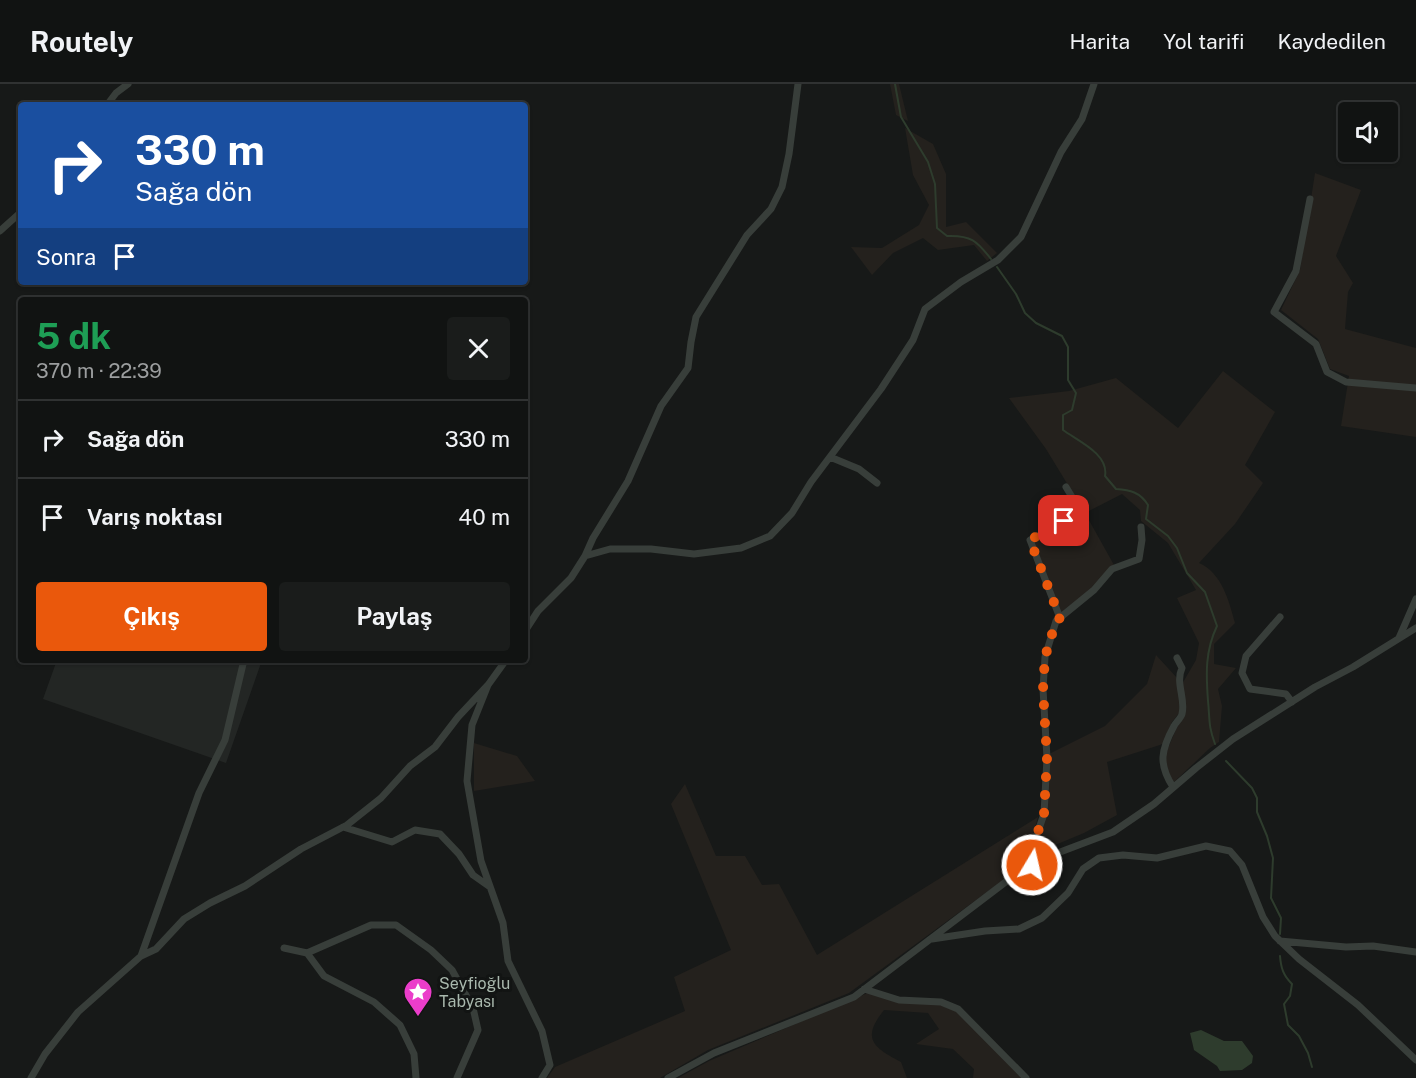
<!DOCTYPE html>
<html lang="tr">
<head>
<meta charset="utf-8">
<style>
	:root { --surface:#111312; --page:#1a1c1b; --text:#f1f3f6; --muted:#9c9e9f; --line:#303232; --accent:#ea580c }
	body { margin:0; font-family:"Public Sans",sans-serif; background:var(--page); color:var(--text); height:100vh; display:flex; flex-direction:column; font-size:22px; white-space:nowrap }
	* { box-sizing:border-box; margin:0 }
	p { font-size:20px; color:var(--muted) }
	.icon { flex:none; width:33px; height:33px; fill:none; stroke:currentColor; stroke-width:2; stroke-linecap:round; stroke-linejoin:round }
	.map { position:relative; flex:1; overflow:hidden }
	.sheet { position:absolute; left:18px; top:213px; width:510px; height:366px; display:flex; flex-direction:column; background:var(--surface); border-radius:6px; box-shadow:0 2px 4px #0004,0 0 0 2px var(--line) }
	.sheet>* { flex:none }
	.banner { position:absolute; left:18px; top:18px; width:510px; height:183px; border-radius:6px; box-shadow:0 2px 4px #0004,0 0 0 2px var(--line); background:#1a4fa0; color:#fff; overflow:hidden }
	.fabs { position:absolute; left:1338px; top:18px; display:grid; gap:12px }
	.fabs a { display:grid; place-items:center; width:60px; height:60px; border-radius:6px; background:var(--surface); box-shadow:0 2px 4px #0004,0 0 0 2px var(--line); font-size:30px }
	.pin { position:absolute; display:grid; place-items:center; width:51px; height:51px; color:#fff; margin:-26px; border-radius:12px; box-shadow:0 3px 9px #0006 }
	.me { position:absolute; width:66px; margin:-33px; rotate:9deg; stroke-linejoin:round; filter:drop-shadow(0 0 4px #0008) }
	.turn { display:flex; align-items:center; gap:21px; height:126px; padding:0 18px; font-size:27px }
	.turn .icon { width:78px; height:78px; stroke-width:2.5 }
	.turn b { display:block; font-size:42px; line-height:51px }
	.then { display:flex; align-items:center; height:57px; padding:0 18px; background:#0003; gap:12px; font-size:22px }
	.round { display:grid; place-items:center; flex:none; width:63px; height:63px; border-radius:6px; background:var(--page) }
	.summary { display:flex; align-items:center; justify-content:space-between; height:102px; padding:0 18px }
	h1 { font-size:36px; font-weight:700; line-height:45px; color:#1e9e55 }
	.action { display:flex; gap:12px; margin-top:auto; padding:12px 18px }
	.action a { flex:1; height:69px; border-radius:6px; background:var(--accent); color:#fff; font-size:24px; font-weight:700; line-height:69px; text-align:center }
	.action a+a { background:var(--page); color:var(--text) }
	ul { padding:0; list-style:none }
	li { display:flex; align-items:center; gap:18px; height:78px; padding:0 18px; border-top:2px solid var(--line) }
	li div { flex:1 }
	li b { display:block; font-size:22px }
	li em { font-style:normal }
	header { display:flex; align-items:center; gap:36px; box-sizing:border-box; height:84px; padding:0 30px; background:var(--surface); border-bottom:2px solid var(--line) }
	header strong { font-size:28px }
	nav { display:flex; gap:33px; margin-inline-start:auto; font-size:21px }
	.map>svg:first-child { display:block }
	.built { fill:#232624 }
	.green { fill:#24211d }
	.water { fill:#2e3c2d }
	.lines { fill:none; stroke-linecap:round; stroke-linejoin:round }
	.stream { stroke:#2e3c2d; stroke-width:2 }
	.minor { stroke:#383e3a; stroke-width:7 }
	.route { stroke:#ea580c; stroke-width:10; stroke-dasharray:0 18 }
	.labels { text-anchor:middle; stroke-width:6; stroke-linejoin:round; paint-order:stroke }
	.poi-label { font-size:16px; fill:#a9b8ad; stroke:#121413; text-anchor:start }
</style>
</head>
<body>
<header>
<strong>Routely</strong>
<nav><a>Harita</a><a>Yol tarifi</a><a>Kaydedilen</a></nav>
</header>
<div class="map">
<svg width="1416" height="994" viewBox="0 0 1416 994">
	<rect width="100%" height="100%" fill="#171918"/>
	<!-- built -->
	<path class="built" d="M57,576H262L226,679L43,615Z"/>
	<!-- green -->
	<path class="green" d="M890,0H899L908,37L896,31Z
		M905,44L933,60L946,90V143L966,138L997,169L987,177L974,161L938,166L923,154L893,169L872,191L851,163L882,164L919,141L929,121L913,91Z
		M1315,89L1361,106L1336,172L1353,199L1348,208L1345,245L1416,264V353L1341,342L1349,292L1330,285L1318,255L1281,226L1300,186Z
		M1223,287L1275,328L1245,381L1263,399L1235,440L1199,479C1222,489 1229,517 1235,539L1214,560V580L1236,584L1218,605L1222,622L1219,658L1210,664L1174,698L1166,688L1165,671L1177,643L1185,631L1182,600L1196,576L1199,559L1177,514L1196,506L1168,459L1141,437L1140,426L1122,410L1085,429L1114,481L1094,504L1061,531L1033,457L1085,429L1046,365L1009,314L1069,307L1116,294L1178,344Z
		M1156,571L1178,595L1180,628L1172,638L1163,660L1107,678L1117,731L1084,749L1036,769V761L1047,729L1049,670L1105,642L1147,600Z
		M474,659L517,672L535,697L474,707Z
		M685,700L716,772H745L762,801L779,800L817,871L1038,733L1030,761L1028,778L849,909L708,966L660,994H547L555,983L685,927L674,893L731,866L671,720Z
		M870,908L940,921L956,927L1023,994H973L974,985L953,965L916,960L939,945L928,929L884,926C861,955 873,963 901,978L907,994H678L709,977Z"/>
	<!-- water -->
	<path class="water" d="M1201,946L1224,957H1242L1253,972L1252,979L1242,986L1220,987L1217,982L1194,966L1190,949Z"/>
	<g class="lines">
		<!-- stream -->
		<path class="stream" d="M895,0L901,33L928,78L935,100L937,144L947,152C971,151 977,157 991,175
			M997,183L1016,210L1025,229L1036,239L1062,252L1068,263V296L1076,309L1072,326L1063,331V346C1078,357 1109,370 1105,392L1116,405C1130,406 1140,408 1148,421L1146,435L1168,452L1177,464L1187,489L1205,508L1217,542C1205,567 1206,590 1208,617C1210,636 1208,641 1215,660
			M1226,677L1252,704L1257,714V728L1267,752L1273,774L1271,814L1281,834L1280,850
			M1280,872C1281,884 1283,891 1292,900L1290,912L1284,920L1288,941L1299,952L1308,969L1312,983"/>
		<!-- minor -->
		<path class="minor" d="M107,21L116,9L128,0
			M1310,115L1296,187L1274,228L1316,260L1327,288L1346,298L1416,304
			M0,147L21,128
			M830,373L859,385L877,399
			M585,472L610,465H651L694,470L741,464L770,452L792,429L811,398L881,305L913,256L925,225L961,198L998,176L1021,153L1061,68L1082,35L1094,0
			M1280,533L1246,572L1242,589L1250,605L1286,610L1292,618
			M1060,534L1030,456L1081,428L1066,403
			M525,547L538,527L571,494L585,472L593,454L628,397L661,322L688,284L691,258L696,233L747,151L771,125L782,103L789,70L798,0
			M1399,554L1416,515
			M506,576L488,601L472,641L467,697L481,777L503,839L508,877L542,947L550,981L542,994
			M1173,703C1158,680 1161,666 1174,642C1176,638 1181,634 1182,630C1186,615 1175,599 1182,584L1177,574
			M343,743L392,758L415,746L440,750L459,770L473,791L490,803
			M1032,781L1033,762L1044,730L1047,674L1043,605L1045,573L1056,537L1094,506L1112,485L1139,475L1142,456L1141,443
			M932,855L985,847L1019,845L1042,834L1068,809L1083,785L1099,774L1123,771L1157,774L1206,762L1230,767L1242,781L1263,833L1275,852L1299,875L1358,921L1416,976
			M1280,857L1346,863L1373,862L1416,868
			M284,864L307,869L324,892L374,918L400,941L414,970L416,994
			M307,869L371,841H396L431,866L452,886L473,924L478,946L457,994
			M141,872L156,865L184,835L210,819L245,802L301,765L347,741L381,714L410,682L435,663L458,633L488,601
			M864,905L899,916L941,918L958,925L1026,994
			M31,994L45,970L78,928L141,872L199,709L225,656L244,576
			M668,994L714,969L854,913L1020,787L1047,773L1113,748L1154,720L1196,684L1233,655L1315,603L1353,583L1416,544"/>
	</g>
	<g class="lines">
		<!-- route -->
		<path class="route" d="M1032,781L1033,762L1044,730L1047,674L1043,605L1045,573L1056,537L1060,534L1030,456L1064,437"/>
	</g>
	<!-- icons -->
	<defs>
		<g id="sight-pin" transform="scale(1.5)"><path d="M0 17L-7.5 6A9.5 9.5 0 1 1 7.5 6Z" fill="#eb3dca" stroke="#121413"/><path d="M0-6L1.8-2.2L6-1.7L2.9 1.2L3.7 5.4L0 3.3L-3.7 5.4L-2.9 1.2L-6-1.7L-1.8-2.2Z" fill="#fff"/></g>
	</defs>
	<g fill-rule="evenodd">
		<use href="#sight-pin" x="418" y="908"/>
	</g>
	<g class="labels">
		<!-- poi labels -->
		<g class="poi-label">
			<text x="439" y="905">Seyfioğlu<tspan x="439" dy="18">Tabyası</tspan></text>
		</g>
	</g>
</svg>
<div class="fabs">
<a><svg class="icon" aria-label="sound" viewBox="0 0 24 24"><path d="M4 9h4l5-4v14l-5-4H4zM17 9q2 3 0 6"/></svg></a>
</div>
<div class="pin" style="left:1064px;top:437px;background:#d93025"><svg class="icon" aria-label="arrive" viewBox="0 0 24 24"><path d="M6 21V4h12l-3 4 3 4H6"/></svg></div>
<svg class="me" style="left:1032px;top:781px" viewBox="-20 -20 40 40"><circle r="17" fill="#ea580c" stroke="#fff" stroke-width="3"/><path d="M0-11L8 9 0 5-8 9z" fill="#fff"/></svg>
<div class="banner">
<div class="turn"><svg class="icon" aria-label="right" viewBox="0 0 24 24"><path d="M7 20v-9h11M14 6l5 5-5 5"/></svg><div><b>330 m</b>Sağa dön</div></div>
<div class="then">Sonra<svg class="icon" aria-label="arrive" viewBox="0 0 24 24"><path d="M6 21V4h12l-3 4 3 4H6"/></svg></div>
</div>
<section class="sheet">
<div class="summary"><div><h1>5 dk</h1><p>370 m · 22:39</p></div><a class="round"><svg class="icon" aria-label="close" viewBox="0 0 24 24"><path d="M6 6l12 12M18 6L6 18"/></svg></a></div>
<ul>
<li><svg class="icon" aria-label="right" viewBox="0 0 24 24"><path d="M7 20v-9h11M14 6l5 5-5 5"/></svg><div><b>Sağa dön</b></div><em>330 m</em></li>
<li><svg class="icon" aria-label="arrive" viewBox="0 0 24 24"><path d="M6 21V4h12l-3 4 3 4H6"/></svg><div><b>Varış noktası</b></div><em>40 m</em></li>
</ul>
<div class="action"><a>Çıkış</a><a>Paylaş</a></div>
</section>
</div>
</body>
</html>
